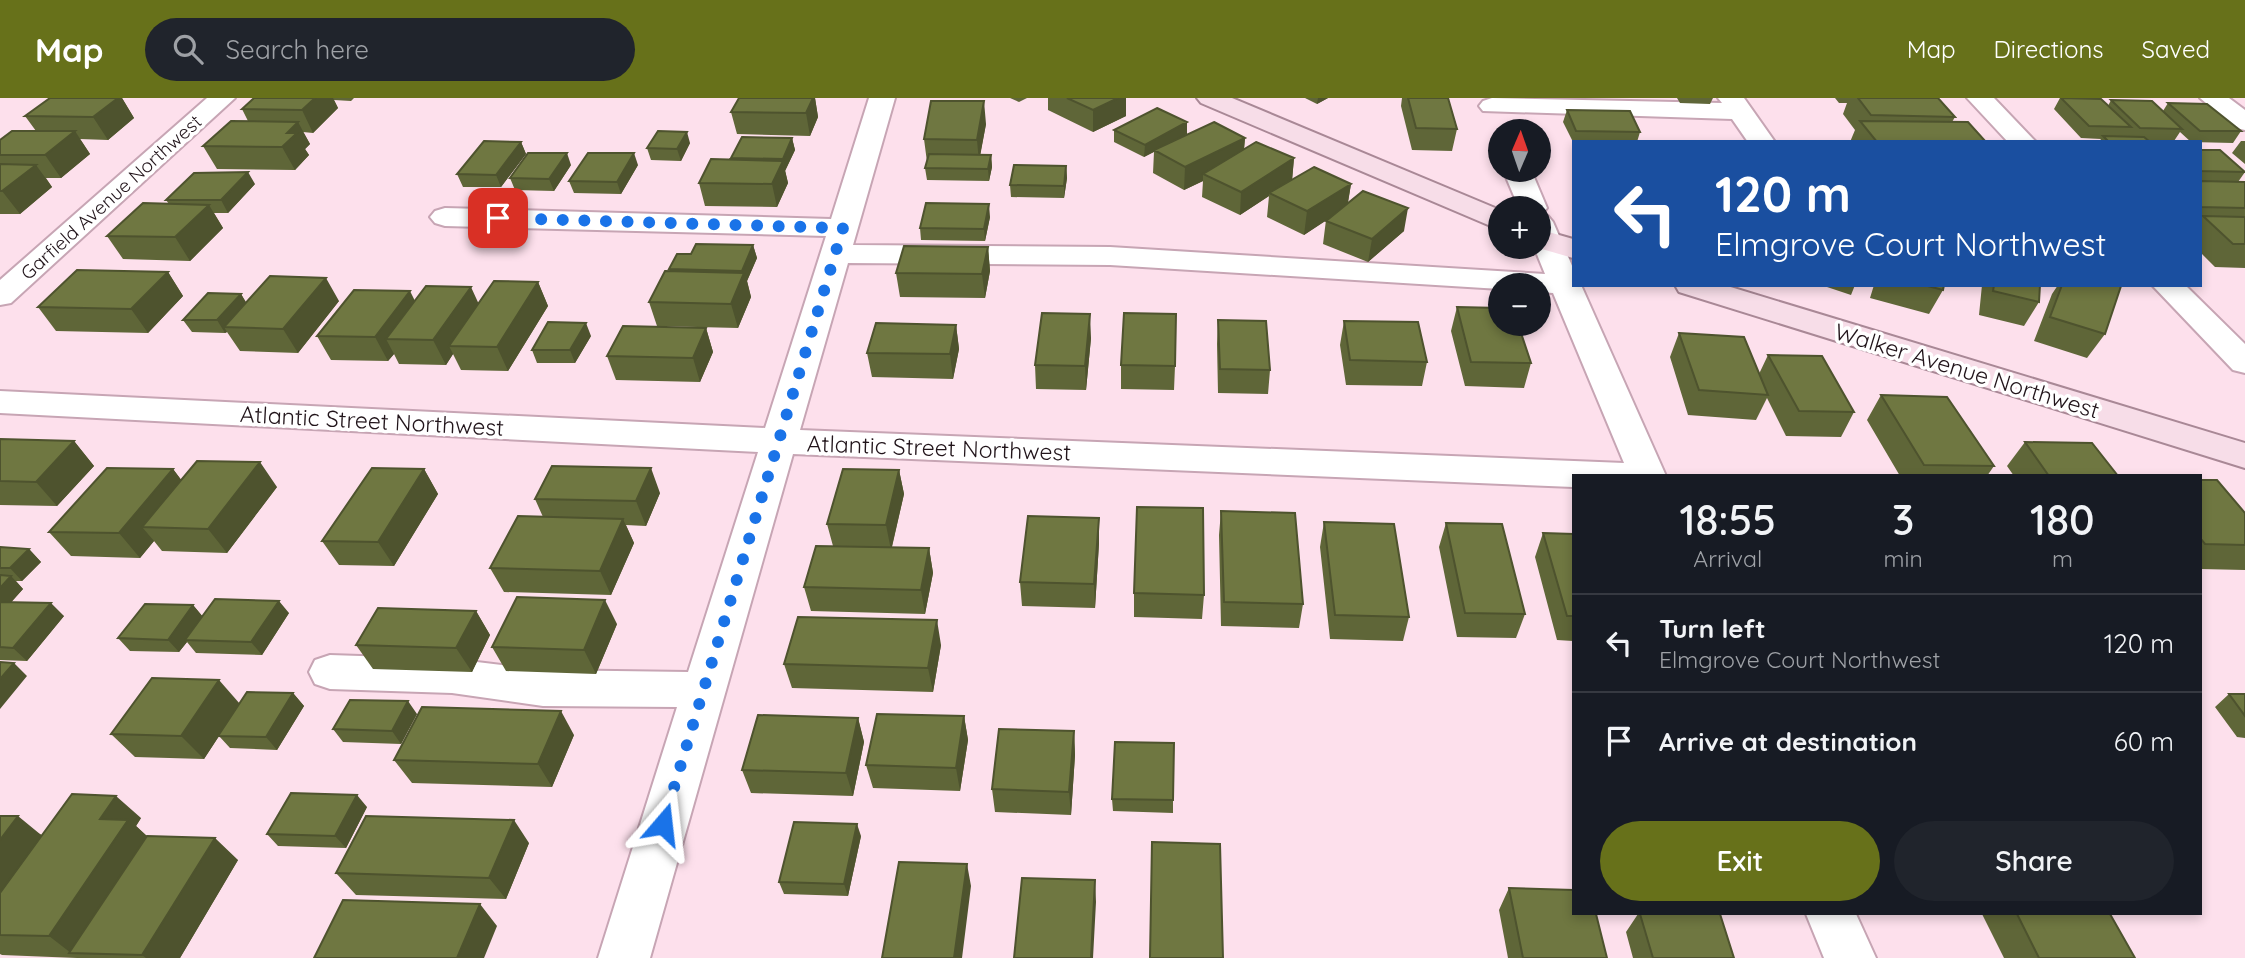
<!DOCTYPE html>
<html lang="en">
<head>
<meta charset="utf-8">
<style>
	:root { --surface:#171b24; --page:#20242c; --text:#f1f3f6; --muted:#9ea1a6; --line:#363941; --accent:#67711a }
	body { margin:0; font-family:Quicksand,sans-serif; background:var(--page); color:var(--text); height:100vh; display:flex; flex-direction:column; font-size:26px; white-space:nowrap }
	* { box-sizing:border-box; margin:0 }
	p { font-size:23px; color:var(--muted) }
	.icon { flex:none; width:38px; height:38px; fill:none; stroke:currentColor; stroke-width:2; stroke-linecap:round; stroke-linejoin:round }
	.map { position:relative; flex:1; overflow:hidden }
	.sheet { position:absolute; left:1572px; top:376px; width:630px; height:441px; display:flex; flex-direction:column; background:var(--surface); border-radius:0px; box-shadow:0 4px 10px #0003 }
	.sheet>* { flex:none }
	.hud { position:absolute; left:1572px; top:42px; width:630px; height:147px; border-radius:0px; box-shadow:0 4px 10px #0003; background:#1a4fa0; color:#fff; overflow:hidden }
	.needle { width:46px; rotate:2deg }
	.controls { position:absolute; left:1488px; top:21px; display:grid; gap:14px }
	.controls a { display:grid; place-items:center; width:63px; height:63px; border-radius:50%; background:var(--surface); box-shadow:0 4px 10px #0003; font-size:35px }
	.pin { position:absolute; display:grid; place-items:center; width:60px; height:60px; color:#fff; margin:-30px; border-radius:14px; box-shadow:0 4px 10px #0006 }
	.me { position:absolute; width:77px; margin:-38px; rotate:17deg; stroke-linejoin:round; filter:drop-shadow(0 0 5px #0008) }
	.turn { display:flex; align-items:center; gap:24px; height:147px; padding:0 28px; font-size:32px }
	.turn .icon { width:91px; height:91px; stroke-width:2.5 }
	.turn b { display:block; font-size:49px; line-height:60px }
	.eta { display:flex; justify-content:space-evenly; align-items:center; height:119px; text-align:center }
	.eta b { font-size:42px; font-weight:600; line-height:49px }
	.action { display:flex; gap:14px; margin-top:auto; padding:14px 28px }
	.action a { flex:1; height:80px; border-radius:42px; background:var(--accent); color:#fff; font-size:28px; font-weight:600; line-height:80px; text-align:center }
	.action a+a { background:var(--page); color:var(--text) }
	ul { padding:0; list-style:none }
	li { display:flex; align-items:center; gap:21px; height:98px; padding:0 28px; border-top:2px solid var(--line) }
	li div { flex:1 }
	li b { display:block; font-size:26px }
	li em { font-style:normal }
	header { display:flex; align-items:center; gap:42px; box-sizing:border-box; height:98px; padding:0 35px; background:var(--accent); color:#fff }
	header strong { font-size:33px }
	nav { display:flex; gap:38px; margin-inline-start:auto; font-size:24px }
	.search { width:490px; height:63px; background:var(--page); display:flex; align-items:center; gap:18px; box-sizing:border-box; padding:0 24px; border-radius:38px; color:var(--muted); font-size:26px }
	.map>svg:first-child { display:block }
	.lines { fill:none; stroke-linecap:round; stroke-linejoin:round }
	.minor-casing { stroke:#c7a5b4; stroke-width:4 }
	.major-casing { stroke:#a98896; stroke-width:4 }
	.minor { fill:#fff; fill-rule:evenodd }
	.major { fill:#f7dde8; fill-rule:evenodd }
	.wall { fill:#5f6638 }
	.shaded-wall { fill:#4e532e }
	.building { fill:#6f7741; stroke:#4e532e; stroke-width:2 }
	.route { stroke:#1a73e8; stroke-width:12; stroke-dasharray:0 21.6 }
	.labels { text-anchor:middle; stroke-width:7; stroke-linejoin:round; paint-order:stroke }
	.far-street-label { font-size:19px; fill:#21141a; stroke:#fff }
	.street-label { font-size:23px; fill:#21141a; stroke:#fff }
</style>
</head>
<body>
<header>
<strong>Map</strong>
<div class="search"><svg class="icon" aria-label="search" viewBox="0 0 24 24"><circle cx="10" cy="10" r="6"/><path d="M15 15l6 6"/></svg>Search here</div>
<nav><a>Map</a><a>Directions</a><a>Saved</a></nav>
</header>
<div class="map">
<svg width="2245" height="860" viewBox="0 0 2245 860">
	<rect width="100%" height="100%" fill="#fde0ec"/>
	<g class="lines">
		<!-- minor casing -->
		<g class="minor-casing">
			<path id="minor" d="M207,0H235L11,205L0,207V182Z
				M869,0H895L853,147L1110,149L1545,176L1534,149H1538V110H1519L1503,72H1531L1547,110L1542,116L1548,118L1553,124L1573,170V187H1581L1666,378H1573V389L793,356L650,860H598L677,609L543,608L452,595L330,591L315,586L309,574L315,562L330,557L452,561L543,572L688,574L758,354L0,315V293L765,330L826,138L445,128L435,125L430,119L435,113L445,110L831,121ZM848,165L1110,167L1500,191V187H1538V194L1553,195L1624,365L800,332Z
				M1492,0L1722,5L1718,0H1744L1775,44H1748L1732,21L1483,13L1479,8L1483,3Z
				M1967,0H1994L2036,44H2008Z
				M2200,0H2229L2245,12V32L2236,30Z
				M2152,187H2185L2245,246V275L2233,272Z
				M1806,816H1856L1876,860H1824Z"/>
		</g>
		<!-- major casing -->
		<g class="major-casing">
			<path id="major" d="M1197,0H1232L1500,112V132L1201,5Z
				M1538,131L1573,141V160L1535,149H1538Z
				M1675,187H1724L2245,345V370L1679,194Z"/>
		</g>
		<!-- minor -->
		<use href="#minor" class="minor"/>
		<!-- major -->
		<use href="#major" class="major"/>
	</g>
	<!-- wall -->
	<path class="wall" d="M50,0H122L134,20L108,42L80,41L90,56L61,80H46L52,89L20,116H0V42L36,33L25,18Z
		M254,0H354L351,3L334,2L338,10L313,35L303,34L310,46L305,51L309,57L295,72L217,71L203,48L248,23L242,11Z
		M815,0L818,19L810,38L737,36L731,14Z
		M1010,0H1027L1019,4Z
		M1048,0H1126V18L1093,34L1048,12Z
		M1305,0H1328L1317,6Z
		M1402,0H1448L1457,31L1452,53L1412,52L1401,8Z
		M1677,0H1713L1710,6L1680,5Z
		M1835,0H1938L1955,19L1952,24L1986,44H1850L1855,32L1843,16L1847,5H1839Z
		M2060,0L2108,8L2111,2L2163,13L2168,5L2241,33L2233,45L2191,44L2180,34L2174,43L2148,42L2150,44H2099L2101,41L2081,40L2054,11Z
		M1567,12L1640,34L1637,44H1573L1563,24Z
		M986,26L980,57H991L992,69L989,83L927,82L925,70L927,64L924,41Z
		M1114,32L1245,40L1244,51L1294,60L1292,82L1351,86L1348,105L1404,133L1368,164L1323,146L1326,122L1304,137L1267,119L1269,98L1240,117L1202,99L1203,83L1184,92L1153,75L1154,54L1144,59L1114,44Z
		M792,40L795,52L785,73L788,85L777,109L705,108L699,85L732,62L731,60Z
		M2241,43H2245V66L2232,55Z
		M521,44L526,56L501,89H463L457,76Z
		M690,45L681,63L651,62L647,50Z
		M2200,52L2245,74L2238,84H2245V170L2215,169L2200,154Z
		M571,67L554,93L515,92L510,80Z
		M638,67L621,96L574,95L569,83Z
		M1066,68L1067,80L1064,100L1011,99L1010,87Z
		M255,86L228,115H214L223,130L190,163L123,161L107,138L169,106L166,102Z
		M990,119L985,143L921,142L920,130Z
		M753,147L757,160L747,183L751,199L738,230L657,228L649,204L670,173L669,171L691,156Z
		M988,149L990,173L985,200L900,199L896,175Z
		M168,174L183,198L148,235L56,233L38,209Z
		M538,184L548,208L508,273L461,272L453,256L446,267L399,266L394,256L388,263L331,262L317,238L415,203L478,206Z
		M1821,187H1855L1851,197Z
		M1874,187H1944L1943,192L1929,216L1870,200Z
		M1982,187H2040L2039,204L2024,228L1979,217Z
		M2058,187H2118L2105,236L2087,260L2034,243L2052,196Z
		M241,196L246,205L339,203L298,255L240,253L227,234L225,235L192,234L183,222Z
		M1457,209L1531,265L1524,290L1465,288L1451,233Z
		M1218,222L1270,272L1268,296L1218,295L1217,246Z
		M1344,223L1427,264L1422,288L1346,287L1340,247Z
		M956,227L959,251L953,281L872,279L867,255Z
		M706,230L713,254L700,284L616,282L607,258Z
		M1679,235L1759,276L1768,257L1854,314L1841,339L1786,338L1767,300L1756,322L1688,317L1670,259Z
		M591,238L575,265H537L532,252Z
		M1091,240L1086,292L1036,291L1035,267Z
		M1121,267L1175,268L1174,292L1121,291Z
		M1881,297L1994,368L1987,378H1900L1867,322Z
		M0,341L74,343L94,368L57,408L0,407Z
		M2025,344L2118,378H2014L2007,368Z
		M173,371L181,382L277,389L227,455L162,453L154,443L140,460L71,458L49,434Z
		M424,371L438,396L394,468L339,467L322,443Z
		M899,372L904,396L892,449L929,450L933,475L925,516L811,513L804,489L833,448L827,426Z
		M2200,382L2245,415V472L2200,471Z
		M660,395L646,428L626,427L634,445L611,497L504,494L490,470L543,419L535,401Z
		M1221,413L1303,506L1299,530L1221,528L1219,437Z
		M1099,420V445L1095,510L1022,508L1020,484Z
		M1324,424L1409,519L1403,543L1330,541L1320,449Z
		M1446,425L1525,516L1516,540L1457,539L1439,449Z
		M1543,435L1573,436V543L1557,542L1535,459Z
		M0,449L29,451L41,464L22,483H16L23,491L11,504L64,518L27,563L0,562Z
		M1134,495L1204,497L1202,521L1134,519Z
		M193,507L202,518L289,515L262,557L196,555L187,544L179,554L130,553L118,540Z
		M476,513L490,537L472,574L373,571L356,547Z
		M617,526L596,576L506,573L492,549Z
		M941,547L933,594L792,590L784,566Z
		M293,595L304,608L277,652L230,650L219,638L204,661L135,659L111,636L240,606Z
		M2229,596H2245V640L2237,639L2215,609Z
		M417,616L401,646L343,644L333,631Z
		M964,618L968,642L960,693L873,690L866,667Z
		M858,620L864,644L853,698L751,695L742,672Z
		M1074,633L1075,657L1071,717L995,714L992,691Z
		M574,637L552,689L412,685L394,662Z
		M1112,701L1173,702V715L1113,713Z
		M367,709L346,750L278,748L267,736Z
		M0,718L42,737L141,720L136,728L147,738L238,762L180,860H77L2,857L0,856Z
		M861,738L848,798L784,796L779,784Z
		M529,745L506,801L356,797L336,775Z
		M1509,790L1607,860H1508L1499,812Z
		M1638,816H1720L1734,860H1633L1626,834Z
		M1982,816H2110L2135,860H2004Z"/>
	<!-- shaded-wall -->
	<path class="shaded-wall" d="M118,0H122L134,20L108,42L93,19Z
		M315,0H333L338,10L313,35L302,12Z
		M813,0H815L818,19L810,38L806,15Z
		M1118,0H1126V18L1093,34V12Z
		M1318,0H1328L1317,6Z
		M984,3L986,26L979,64L977,42Z
		M298,24L310,46L305,51L309,57L295,72L282,49L287,35Z
		M1187,24V36L1144,59L1145,47Z
		M75,33L90,56L61,80L45,57Z
		M687,34L690,45L681,63L677,51Z
		M792,40L795,52L785,73L783,61Z
		M1245,40L1243,62L1203,76V83L1184,92L1185,69Z
		M521,44L526,56L501,89L496,77Z
		M567,55L571,67L554,93L549,81Z
		M634,55L638,67L621,96L617,84Z
		M991,57L992,69L989,83L988,71Z
		M1294,60L1292,83L1269,95V98L1240,117L1241,94Z
		M783,63L788,85L777,109L772,86Z
		M36,67L52,89L20,116L2,93Z
		M1066,68L1067,80L1064,100V88Z
		M248,74L255,86L228,115L221,102Z
		M1351,86L1347,109L1304,137L1307,113Z
		M989,106L990,119L985,143L984,131Z
		M209,107L223,130L190,163L175,139Z
		M1408,110L1404,133L1368,164L1372,141Z
		M753,147L757,160L747,183L751,199L738,230L731,206L743,177L742,173Z
		M988,149L990,173L985,200L982,176Z
		M168,174L183,198L148,235L131,211Z
		M326,180L339,203L298,255L283,231Z
		M538,184L548,208L508,273L497,249Z
		M471,189L482,213L449,248L453,256L446,267L433,242Z
		M410,193L422,217L386,241L394,256L388,263L375,239Z
		M241,196L249,209L224,229L227,234L225,235L217,222Z
		M1090,216L1091,240L1086,292L1085,268Z
		M586,225L591,238L575,265L570,252Z
		M956,227L959,251L953,281L950,256Z
		M706,230L713,254L700,284L693,260Z
		M74,343L94,368L57,408L36,384Z
		M260,364L277,389L227,455L208,431Z
		M651,370L660,395L646,428L636,403Z
		M173,371L192,396L142,429L154,443L140,460L119,435Z
		M424,371L438,396L394,468L378,444Z
		M899,372L904,396L891,452L886,427Z
		M1099,420V445L1095,510L1094,486Z
		M623,421L634,445L611,497L600,473Z
		M929,450L933,475L925,516L921,492Z
		M29,451L41,464L22,483L10,470Z
		M11,478L23,491L0,517V490Z
		M605,502L617,526L596,576L584,552Z
		M279,503L289,515L262,557L251,544Z
		M51,505L64,518L27,563L13,550Z
		M193,507L204,520L185,542L187,544L179,554L168,542Z
		M476,513L490,537L472,574L456,550Z
		M937,522L941,547L933,594L928,570Z
		M14,565L27,578L0,611V581Z
		M219,582L240,606L204,661L181,638Z
		M293,595L304,608L277,652L266,639Z
		M408,603L417,616L401,646L392,633Z
		M561,613L574,637L552,689L538,666Z
		M964,618L968,642L960,693L956,670Z
		M858,620L864,644L853,698L846,675Z
		M1074,633L1075,657L1071,717L1069,694Z
		M357,697L367,709L346,750L335,738Z
		M116,698L141,720L136,728L153,744L71,855L49,838L100,721Z
		M18,718L46,741L0,804V742Z
		M514,722L529,745L506,801L489,780Z
		M857,726L861,738L848,798L844,786Z
		M215,740L238,762L180,860H146L142,857Z
		M967,766L971,788L962,860H954Z
		M1095,782L1096,804L1093,860H1091Z
		M480,806L497,828L484,860H457Z"/>
	<!-- building -->
	<path class="building" d="M50,0H118L93,19L25,18Z
		M254,0H315L302,12L242,11Z
		M739,0H813L806,15L731,14Z
		M1067,0H1118L1093,12Z
		M1408,0H1448L1457,31L1416,30Z
		M1858,0H1938L1955,19L1871,17Z
		M2061,0L2101,1L2131,29L2089,28Z
		M2111,2L2152,3L2182,31L2140,30Z
		M931,3H984L977,42L924,41Z
		M2168,5L2207,6L2241,33H2200Z
		M1157,10L1187,24L1145,47L1114,32Z
		M1567,12L1630,13L1640,34L1576,33Z
		M231,23L298,24L287,35H297L282,49L203,48Z
		M1860,23L1968,24L1986,44H1877Z
		M1214,24L1245,40L1185,69L1154,52Z
		M12,33H75L45,57H0V42Z
		M658,33L687,34L677,51L647,50Z
		M2103,38L2144,39L2150,44H2109Z
		M742,39L792,40L783,61L731,60Z
		M484,43L521,44L496,77L457,76Z
		M1256,44L1294,60L1241,94L1203,76Z
		M2200,52H2220L2245,74L2200,73Z
		M528,55H567L549,81L510,80Z
		M588,55H634L617,84L569,83Z
		M929,56L991,57L988,71L925,70Z
		M711,61L783,63L772,86L699,85Z
		M0,66L36,67L2,93H0Z
		M1014,67L1066,68L1064,88L1010,87Z
		M1314,69L1351,86L1307,113L1269,95Z
		M248,74L221,102H166L194,75Z
		M2200,83L2245,84V110L2200,109Z
		M1363,93L1408,110L1372,141L1326,123Z
		M143,105L209,107L175,139L107,138Z
		M926,105L989,106L984,131L920,130Z
		M2203,118L2245,119V146H2233Z
		M696,146L753,147L742,173L669,171L677,156H691Z
		M904,148L988,149L982,176L896,175Z
		M77,172L168,174L131,211L38,209Z
		M665,173L744,175L731,206L649,204Z
		M270,178L326,180L283,231L224,229Z
		M494,183L538,184L497,249L449,248Z
		M1924,187H1944L1943,192Z
		M1994,187H2040L2039,204L1993,193Z
		M2062,187L2121,188L2105,236L2050,219Z
		M426,188L471,189L433,242L386,241Z
		M354,192L410,193L375,239L317,238Z
		M208,195L241,196L217,222H183Z
		M1457,209L1500,210V226H1518L1531,265L1471,264Z
		M1042,215L1090,216L1085,268L1035,267Z
		M1124,215L1176,216L1175,268L1121,267Z
		M1218,222L1266,223L1270,272L1220,271Z
		M1344,223L1418,224L1427,264L1350,262Z
		M548,224L586,225L570,252H532Z
		M876,225L956,227L950,256L867,255Z
		M623,228L706,230L693,260L607,258Z
		M1679,235L1744,239L1768,297L1699,292Z
		M1768,257L1822,258L1854,314L1799,313Z
		M1881,297L1947,299L1994,368L1924,367Z
		M0,341L74,343L36,384L0,383Z
		M2025,344L2092,345L2118,378H2049Z
		M197,363L260,364L208,431L142,429Z
		M552,368L651,370L636,403L535,401Z
		M107,370L173,371L119,435L49,434Z
		M372,370L424,371L378,444L322,443Z
		M843,371L899,372L886,427L827,426Z
		M2200,382H2217L2245,415V447L2205,446L2200,440Z
		M1137,409L1203,410L1204,497L1134,495Z
		M1221,413L1295,415L1303,506L1224,504Z
		M518,418L623,421L600,473L490,470Z
		M1028,418L1099,420L1094,486L1020,484Z
		M1324,424L1394,426L1409,519L1335,517Z
		M1446,425L1502,426L1525,516L1465,515Z
		M1543,435L1573,436V518H1567Z
		M816,448L929,450L921,492L804,489Z
		M0,449L29,451L10,470H0Z
		M0,477L11,478L0,490Z
		M517,499L605,502L584,552L492,549Z
		M215,501L279,503L251,544L185,542Z
		M0,504L51,505L13,550L0,549Z
		M145,506L193,507L168,542L118,540Z
		M378,510L476,513L456,550L356,547Z
		M798,519L937,522L928,570L784,566Z
		M0,564L14,565L0,581Z
		M152,580L219,582L181,638L111,636Z
		M247,594L293,595L266,639L218,638Z
		M2229,596H2245V618Z
		M350,602L408,603L392,633L333,631Z
		M422,609L561,613L538,666L394,662Z
		M877,616L964,618L956,670L866,667Z
		M758,617L858,620L846,675L742,672Z
		M999,631L1074,633L1069,694L992,691Z
		M1115,644L1174,645L1173,702L1112,701Z
		M291,695L357,697L335,738L267,736Z
		M72,696L116,698L100,721L128,722L49,838L0,837V795Z
		M0,718H18L0,742Z
		M366,718L514,722L489,780L336,775Z
		M794,724L857,726L844,786L779,784Z
		M147,738L215,740L142,857L69,855Z
		M1152,744L1220,746L1223,860H1150Z
		M899,764L967,766L954,860H882Z
		M1022,780L1095,782L1091,860H1014Z
		M1509,790L1573,792V816H1596L1607,860H1523Z
		M343,802L480,806L457,860H314Z
		M1640,816H1720L1734,860H1653Z
		M2017,816H2110L2135,860H2039Z"/>
	<g class="lines">
		<!-- route -->
		<path class="route" d="M498,120L843,130L663,726"/>
	</g>
	<g class="labels">
		<!-- far-street labels -->
		<g class="far-street-label">
			<text transform="translate(111 99) rotate(-42)" y="7">Garfield Avenue Northwest</text>
		</g>
		<!-- street labels -->
		<g class="street-label">
			<text transform="translate(1967 273) rotate(17)" y="8">Walker Avenue Northwest</text>
			<text transform="translate(372 323) rotate(3)" y="8">Atlantic Street Northwest</text>
			<text transform="translate(939 350) rotate(2)" y="8">Atlantic Street Northwest</text>
		</g>
	</g>
</svg>
<div class="controls">
<a><svg class="needle" viewBox="-14 -14 28 28"><path d="M0-13l5 13h-10z" fill="#e53935"/><path d="M0 13l5-13h-10z" fill="#9ea1a6"/></svg></a>
<a>+</a>
<a>−</a>
</div>
<div class="pin" style="left:498px;top:120px;background:#d93025"><svg class="icon" aria-label="arrive" viewBox="0 0 24 24"><path d="M6 21V4h12l-3 4 3 4H6"/></svg></div>
<svg class="me" style="left:663px;top:726px" viewBox="-20 -20 40 40"><path d="M0-17L14 15 0 8-14 15z" fill="#1a73e8" stroke="#fff" stroke-width="4"/></svg>
<div class="hud">
<div class="turn"><svg class="icon" aria-label="left" viewBox="0 0 24 24"><path d="M17 20v-9H6M10 6l-5 5 5 5"/></svg><div><b>120 m</b>Elmgrove Court Northwest</div></div>
</div>
<section class="sheet">
<div class="eta">
<div><b>18:55</b><p>Arrival</p></div>
<div><b>3</b><p>min</p></div>
<div><b>180</b><p>m</p></div>
</div>
<ul>
<li><svg class="icon" aria-label="left" viewBox="0 0 24 24"><path d="M17 20v-9H6M10 6l-5 5 5 5"/></svg><div><b>Turn left</b><p>Elmgrove Court Northwest</p></div><em>120 m</em></li>
<li><svg class="icon" aria-label="arrive" viewBox="0 0 24 24"><path d="M6 21V4h12l-3 4 3 4H6"/></svg><div><b>Arrive at destination</b></div><em>60 m</em></li>
</ul>
<div class="action"><a>Exit</a><a>Share</a></div>
</section>
</div>
</body>
</html>
